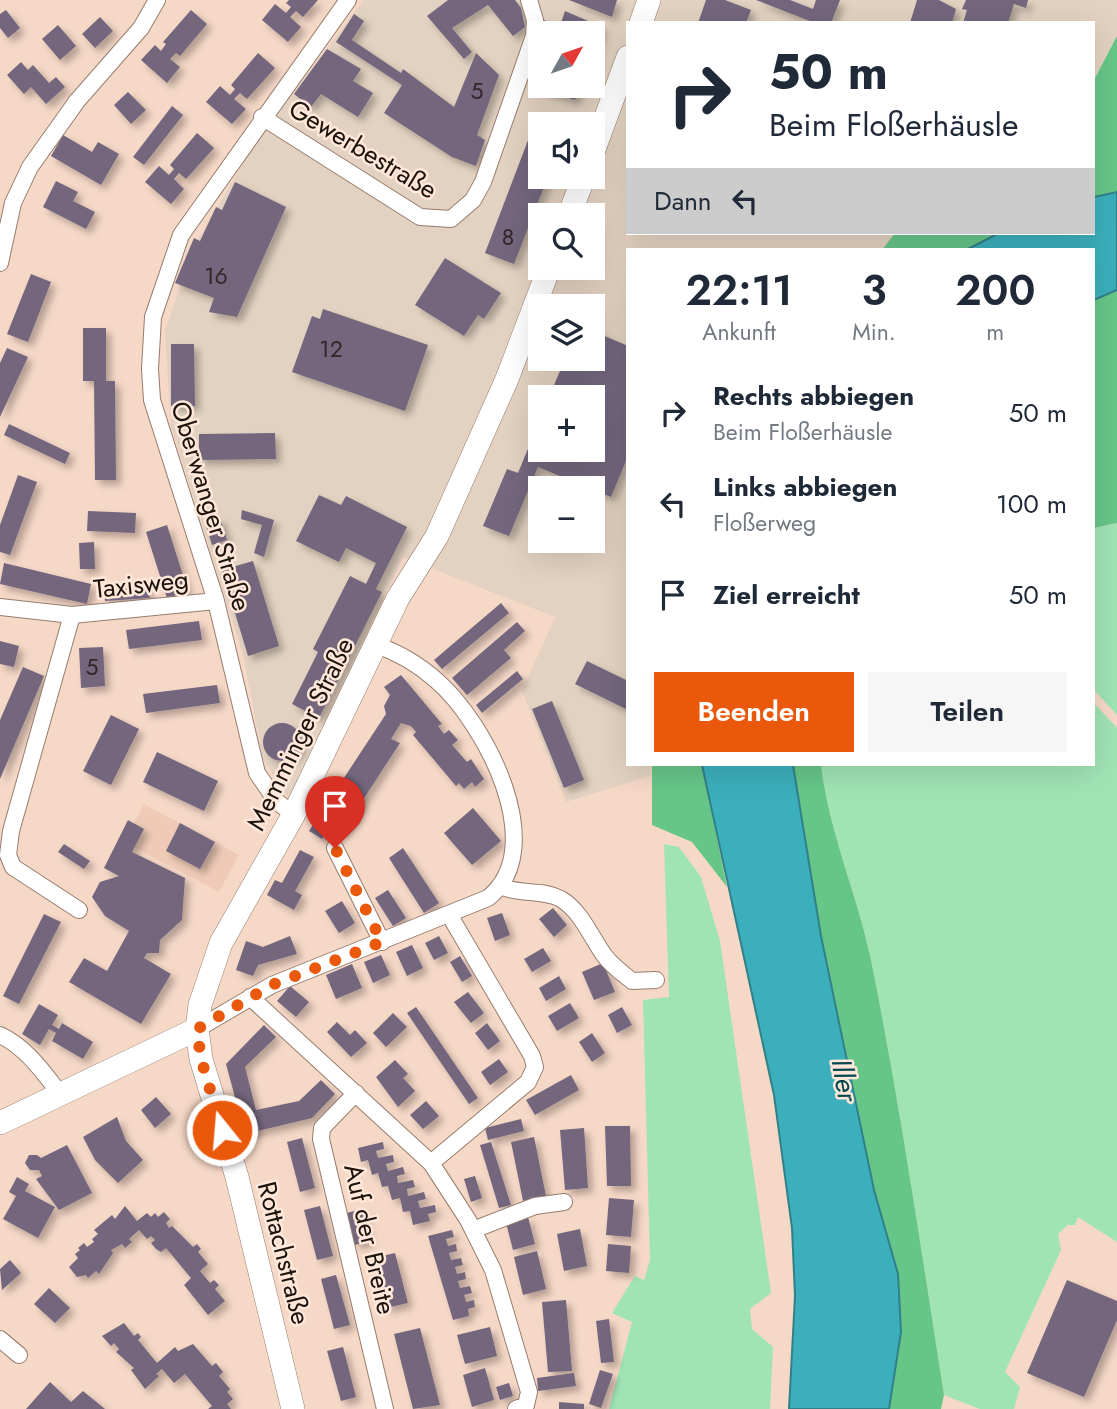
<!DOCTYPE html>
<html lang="de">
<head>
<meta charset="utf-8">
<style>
	:root { --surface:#fff; --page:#f6f6f7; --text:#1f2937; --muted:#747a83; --accent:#ea580c }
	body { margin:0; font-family:Jost,sans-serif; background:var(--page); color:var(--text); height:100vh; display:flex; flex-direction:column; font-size:26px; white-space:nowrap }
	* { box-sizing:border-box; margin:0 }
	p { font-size:23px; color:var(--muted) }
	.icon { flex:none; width:38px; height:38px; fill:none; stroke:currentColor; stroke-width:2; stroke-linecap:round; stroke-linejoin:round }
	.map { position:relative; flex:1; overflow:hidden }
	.drawer { position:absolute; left:626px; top:248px; width:469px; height:518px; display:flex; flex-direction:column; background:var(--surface); border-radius:0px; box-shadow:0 7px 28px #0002 }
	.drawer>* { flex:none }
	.top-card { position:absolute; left:626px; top:21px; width:469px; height:214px; border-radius:0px; box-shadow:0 7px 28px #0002; background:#fff; color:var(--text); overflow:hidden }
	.needle { width:46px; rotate:50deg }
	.fabs { position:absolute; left:528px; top:21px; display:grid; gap:14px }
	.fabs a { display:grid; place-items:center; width:77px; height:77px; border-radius:0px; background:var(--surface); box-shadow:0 7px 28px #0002; font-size:35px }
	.pin { position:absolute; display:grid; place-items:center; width:60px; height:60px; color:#fff; margin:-72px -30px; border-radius:50% 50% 50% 0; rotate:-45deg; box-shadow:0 0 7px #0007 }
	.pin .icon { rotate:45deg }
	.me { position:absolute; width:77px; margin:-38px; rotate:343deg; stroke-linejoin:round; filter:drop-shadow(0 0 5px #0008) }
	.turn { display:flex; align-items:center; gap:24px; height:147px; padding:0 28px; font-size:32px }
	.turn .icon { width:91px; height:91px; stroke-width:2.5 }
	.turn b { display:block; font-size:49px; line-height:60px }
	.then { display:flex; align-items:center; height:66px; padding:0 28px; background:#0003; gap:14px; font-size:26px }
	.eta { display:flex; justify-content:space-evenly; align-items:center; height:119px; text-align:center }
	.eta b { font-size:42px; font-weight:600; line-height:49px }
	.cta { display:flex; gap:14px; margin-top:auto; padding:14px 28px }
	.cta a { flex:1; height:80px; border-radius:0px; background:var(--accent); color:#fff; font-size:28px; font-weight:600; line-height:80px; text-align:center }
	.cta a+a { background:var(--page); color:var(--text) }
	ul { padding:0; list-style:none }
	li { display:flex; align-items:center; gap:21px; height:91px; padding:0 28px }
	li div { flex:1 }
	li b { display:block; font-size:26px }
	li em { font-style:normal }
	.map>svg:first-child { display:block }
	.industrial { fill:#e3d2c1; fill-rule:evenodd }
	.built { fill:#efcbb7 }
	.green { fill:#a0e4b4 }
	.forest { fill:#66c688 }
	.water { fill:#3bafbc; stroke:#328088; stroke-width:2 }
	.building { fill:#73667d; filter:url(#shadow) }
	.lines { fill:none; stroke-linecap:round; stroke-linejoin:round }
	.minor-casing { stroke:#977c6d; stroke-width:18 }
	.secondary-casing { stroke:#977c6d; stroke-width:24 }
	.minor { stroke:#fff; stroke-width:16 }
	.secondary { stroke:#fff; stroke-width:23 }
	.route { stroke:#ea580c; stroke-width:12; stroke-dasharray:0 21.6 }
	.labels { text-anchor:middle; stroke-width:5; stroke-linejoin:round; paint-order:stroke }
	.number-label { font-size:23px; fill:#322829 }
	.street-label { font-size:26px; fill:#1d130d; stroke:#ffe7d9 }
	.water-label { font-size:28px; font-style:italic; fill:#00484f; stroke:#ffe7d9 }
</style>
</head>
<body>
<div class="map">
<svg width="1117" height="1409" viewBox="0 0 1117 1409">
	<defs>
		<filter id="shadow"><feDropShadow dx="5" dy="5" stdDeviation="3.5" flood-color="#0004"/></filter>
	</defs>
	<rect width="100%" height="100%" fill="#f6d8c7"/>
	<!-- industrial -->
	<path class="industrial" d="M364,0H1117V36L1094,80V23H628V233H895L882,250H628V765H652L651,776L566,802L522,691L555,617L403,557L289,799L263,759L243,655L171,426L165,331L194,246L261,134ZM541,33H593V86H541ZM541,124H593V177H541ZM541,215H593V268H541ZM541,306H593V359H541ZM541,397H593V450H541ZM541,488H593V541H541Z"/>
	<!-- built -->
	<path class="built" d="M144,804L239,855L219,892L134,847V823Z"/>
	<!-- green -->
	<path class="green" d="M1117,523V715L1094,690V528Z
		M1094,703L1117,728V1242L1078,1217L1075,1225H1068L1058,1234L1061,1250L1005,1372L1020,1387L1014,1409H980L944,1395C921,1249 900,1104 871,960C857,894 829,832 821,765H1094Z
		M664,844L679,847L701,877L720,941L771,1293L750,1309L752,1329L773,1347L770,1409H609L632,1322L612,1313L635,1276L644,1280L650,1260L643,1000L669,997Z"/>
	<!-- forest -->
	<path class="forest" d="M1117,36V192L1094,197V80Z
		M895,233H998L966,250H882Z
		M1117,290V523L1094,528V300Z
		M652,765H702L727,887L692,842L652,825Z
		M793,765H821C829,832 857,894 871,960C900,1104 921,1249 944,1395L941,1409H889L901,1332L898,1274L874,1190L821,936Z"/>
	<!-- water -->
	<path class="water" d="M1117,192V290L1094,300V250H966L999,233H1094V197Z
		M702,765H793L821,936L874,1190L898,1274L901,1332L889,1409H789L795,1296L792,1228L774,1095Z"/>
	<!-- building -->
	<path class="building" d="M289,0H318L303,17L296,11L290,17L301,27L288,42L262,20L275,4L286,13L291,7L286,3Z
		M448,0H515L521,8L525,27L513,36L488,5L452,28L472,52L464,59L427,16Z
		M569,0H617L612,17Z
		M706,0H725L751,10L746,23H698Z
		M756,0H790L813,9L816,0H840L831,23H815Z
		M917,0H939L956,9L952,23H910Z
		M966,0H1028L1026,8L1014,4L1008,23H963L967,10L962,9Z
		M6,10L20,28L8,38L0,28V14Z
		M191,10L207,24L180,56L176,53L170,59L180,67L167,83L141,60L155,45L161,51L166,44L163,42Z
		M565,11L602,27L594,52L593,33H540L544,20L560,26Z
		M354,14L364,21L352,40L401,73L403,69L454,107L476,53L499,75L477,135L485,140L476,166L452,157L384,113L402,85L336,42Z
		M100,17L113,31L95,48L82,34Z
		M58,25L76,46L60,60L42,39Z
		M327,49L361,69L353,81L373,93L358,117L321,94L311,107L294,94Z
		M258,53L275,68L247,99L240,93L234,99L246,109L232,124L206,102L220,86L230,95L235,89L231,85Z
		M21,62L28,70L33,65L49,83L56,77L65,87L46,104L31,87L24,94L7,75Z
		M539,64L541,86H580L575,100L535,88Z
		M128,92L146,110L131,124L114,105Z
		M172,106L183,115L144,165L133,157Z
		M535,122L541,125V177H548L514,264L485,253Z
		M197,133L214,148L186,179L179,173L174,179L184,189L171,204L145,182L159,166L169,175L174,169L170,165Z
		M63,135L92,152L98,142L119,154L101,185L51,156Z
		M56,181L78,192L73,201L95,212L86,229L43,207Z
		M235,182L286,207L237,317L209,312L214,298L175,283L194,238L200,241L216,207L222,210Z
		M445,258L501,293L484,319L478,315L464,336L415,305Z
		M31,274L51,282L28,342L7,334Z
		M323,309L428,345L405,411L292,372L312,316L320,319Z
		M83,328H106V381H115L116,480H95L94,381H83Z
		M593,331L628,346V456L611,497L538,467L509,536L483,526L507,469L518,473L541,417V450H593V397H549L565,359H593Z
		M171,344H194L195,406H171Z
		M7,348L28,357L0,417V363Z
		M9,424L70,453L65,464L4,435Z
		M275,433L276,459L199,460V434Z
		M18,475L37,482L10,555L0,552V525Z
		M319,495L341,505L346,496L407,527L376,589L382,592L319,718L292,704L318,652L313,649L350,576L366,584L376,563L346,548L339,562L296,541Z
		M242,510L274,520L264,557L254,553L262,525L241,519Z
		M88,511L136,513L135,533L87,531Z
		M220,517L227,540L212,545L205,522Z
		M167,525L188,591L167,598L146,532Z
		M94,542L95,569H80L79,543Z
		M253,561L279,646L248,656L222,570Z
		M4,563L91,584L87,604L0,584Z
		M149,587L150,598L105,601L104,590Z
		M501,603L509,613L442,669L434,660Z
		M199,621L202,640L129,649L126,630Z
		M517,622L525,631L504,650L511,658L467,695L452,678Z
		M0,641L19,646L14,667L0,664Z
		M103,647L105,686L81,688L79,648Z
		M587,661L628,681V710L575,684Z
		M23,667L44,676L0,779V720Z
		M517,671L523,679L482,713L476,705Z
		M401,675L442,724L438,726L444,734L449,730L458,740L452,745L467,762L471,759L484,779L475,787L472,782L464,789L459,783L456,786L413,735L416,732L411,726L401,723L391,739L400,743L342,832L330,826L322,839L309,831L386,714L384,706L390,695L384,687Z
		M217,685L220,703L146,713L143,694Z
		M552,701L584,780L564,788L532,709Z
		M111,715L139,729L111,785L83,771Z
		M263 742a19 19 0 1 1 38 0a19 19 0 1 1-38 0Z
		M157,752L218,781L204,811L143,782Z
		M473,808L501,841L472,865L444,833Z
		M128,820L144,829L132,852L185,878L182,920L160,940L159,953H147L144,958L171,974L141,1024L69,982L84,958L107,971L129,931L105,916L92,897L100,882L119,876L104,868Z
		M180,823L215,842L200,869L166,851Z
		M64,844L90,861L84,869L58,852Z
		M403,848L439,903L424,913L389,858Z
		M300,850L314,857L295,891L302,895L294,910L267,895L275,880L282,883Z
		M388,890L406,918L393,926L375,898Z
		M342,901L355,923L339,933L325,911Z
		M553,908L567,925L554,937L539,919Z
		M502,913L510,935L495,941L487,918Z
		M44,914L61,922L19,1004L3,996Z
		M290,936L297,954L258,965L253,976L236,970L246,941L263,947Z
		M439,936L448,953L434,960L425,943Z
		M412,945L423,968L407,976L396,952Z
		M543,948L551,961L532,972L524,959Z
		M381,955L390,975L373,983L364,962Z
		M460,956L472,976L462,982L450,962Z
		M603,963L615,992L594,1000L582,972Z
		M352,964L362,988L336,999L326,975Z
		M559,976L566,989L546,1001L539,988Z
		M290,986L309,1002L296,1017L277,1001Z
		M468,992L484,1013L471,1023L454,1002Z
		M570,1003L579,1018L557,1031L548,1016Z
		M39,1004L58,1015L52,1025L59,1029L62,1023L93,1042L83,1059L52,1041L56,1033L49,1029L40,1045L22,1034Z
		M416,1007L478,1098L469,1104L407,1013Z
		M622,1007L632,1025L617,1033L608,1015Z
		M393,1013L407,1027L386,1047L373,1033Z
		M337,1022L350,1035L355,1030L367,1043L351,1057L327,1032Z
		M487,1023L500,1041L488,1050L475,1033Z
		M264,1025L276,1037L245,1067L256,1110L299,1101L321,1080L335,1094L312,1118L245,1134L226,1064Z
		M592,1033L605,1053L592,1062L579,1042Z
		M499,1059L508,1072L490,1085L481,1072Z
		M395,1060L408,1074L403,1078L415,1091L398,1107L376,1077Z
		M571,1075L579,1090L535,1115L526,1100Z
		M156,1097L171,1114L155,1128L141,1110Z
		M426,1101L439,1116L423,1129L410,1115Z
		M117,1117L126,1141L143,1160L118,1183L95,1160L83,1137Z
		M521,1119L524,1131L488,1140L485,1128Z
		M605,1126H630L631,1186H607Z
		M584,1128L588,1188L565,1190L560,1130Z
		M534,1137L546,1196L523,1201L511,1142Z
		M302,1138L315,1188L300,1192L287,1142Z
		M383,1142L384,1149L376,1151L378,1158L393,1155L394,1162L386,1164L388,1171L403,1167L405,1174L397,1176L398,1183L413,1180L415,1187L407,1189L408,1196L424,1192L426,1199L418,1201L420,1208L435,1205L436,1212L428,1214L430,1221L413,1225L410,1211L403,1212L400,1198L392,1200L388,1186L382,1187L378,1173L372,1175L368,1160L361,1162L358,1148Z
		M491,1142L511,1205L499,1208L480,1145Z
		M67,1145L92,1193L59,1210L36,1179L42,1176L39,1170H30L25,1163L29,1155H37L41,1158Z
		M475,1176L482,1198L471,1202L464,1179Z
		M17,1177L29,1184L25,1191L55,1207L38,1238L3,1219L16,1196L9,1192Z
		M609,1198L634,1200L631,1237L606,1235Z
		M125,1206L137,1221L147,1213L151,1217L155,1213L158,1217L164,1212L170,1219L166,1223L169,1228L172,1226L193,1247L197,1244L201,1249L198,1252L208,1264L200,1271L210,1283L214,1280L219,1285L215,1289L225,1301L208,1315L184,1285L191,1278L166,1248L161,1252L156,1249L151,1243L155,1240L151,1236L147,1239L139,1230L129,1239L132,1242L125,1248L122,1244L111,1250L113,1253L99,1274L96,1271L88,1278L86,1275L77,1277L69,1267L78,1258L75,1254L80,1250L78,1248L84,1243L87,1247L94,1242L92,1239L98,1234L94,1230L112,1215L115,1219Z
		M320,1206L333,1256L317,1260L304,1210Z
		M362,1209L369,1241L355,1245L347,1213Z
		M528,1217L535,1244L513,1250L506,1223Z
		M580,1229L587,1266L564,1271L557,1234Z
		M452,1230L454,1237L446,1239L448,1246L456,1244L457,1251L449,1253L451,1260L461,1258L463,1265L455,1267L457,1274L465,1272L466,1279L458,1281L460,1288L470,1286L472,1293L464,1295L465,1298L466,1302L474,1300L475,1307L468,1309L469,1316L453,1320L428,1236Z
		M608,1244L631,1246L629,1273L606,1271Z
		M537,1251L546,1289L523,1295L514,1257Z
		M395,1253L408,1303L386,1308L374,1258Z
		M10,1260L21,1273L2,1290L0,1269Z
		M336,1275L350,1325L334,1329L321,1279Z
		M1067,1280L1117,1301V1320L1084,1397L1027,1373Z
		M49,1288L70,1308L55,1323L34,1304Z
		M566,1300L572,1371L548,1372L542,1302Z
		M609,1319L614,1362L601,1363L596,1321Z
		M124,1323L134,1336L138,1333L141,1337L138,1340L157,1363L175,1347L178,1351L193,1344L212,1366L216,1363L223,1372L219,1376L230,1389L227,1392L233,1399L227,1404L231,1409H208L212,1406L185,1374L174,1383L162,1369L156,1374L159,1376L145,1389L131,1370L134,1368L116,1352L119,1349L114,1343L111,1346L102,1336Z
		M490,1327L497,1356L465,1364L457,1335Z
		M420,1328L440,1405L413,1409L394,1334Z
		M343,1347L356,1397L341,1401L327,1351Z
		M485,1368L494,1400L472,1407L463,1375Z
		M600,1370L613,1374L601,1408L589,1404Z
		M574,1373L576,1386L538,1391L537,1378Z
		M50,1382L71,1402L83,1391L105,1409H26Z
		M509,1383L513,1396L500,1400L496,1387Z
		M559,1402L584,1404V1409H559Z"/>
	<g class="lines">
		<!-- minor casing -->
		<g class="minor-casing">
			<path id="minor" d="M262,117L420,217L451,219L473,200L483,182L534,36L535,20L529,0
				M0,263L13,203L30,167L77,101L141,28L157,0
				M0,607L72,615L216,601
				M72,615L11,831L8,855L13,867L79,910
				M294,814L277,802L257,773L216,601L152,400L150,369L153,317L181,235L348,0
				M335,848L382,942
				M503,887C521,895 543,889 561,899C581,911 591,937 604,955C611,965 622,973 632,981L656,980
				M250,997L431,1163L468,1220L493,1270L529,1392L526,1405L516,1409
				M197,1029L272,985L488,898C551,848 485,722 436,680C419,665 397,652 376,645
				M0,1035C26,1047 44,1073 61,1095
				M356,1093L322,1128L321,1139L385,1409
				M431,1163L528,1082L535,1067L532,1056L450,916
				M473,1230L535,1206L564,1202
				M0,1339L19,1355"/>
		</g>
		<!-- secondary casing -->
		<g class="secondary-casing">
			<path id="secondary" d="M641,23L649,0
				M593,152L628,57
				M569,215L584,177
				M0,1123L197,1029
				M293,1409L237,1177L201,1059L197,1029L200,1005L221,943L294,814L398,598L437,536L507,379L549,268"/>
		</g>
		<!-- minor -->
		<use href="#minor" class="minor"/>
		<!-- secondary -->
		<use href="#secondary" class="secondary"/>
	</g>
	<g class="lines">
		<!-- route -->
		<path class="route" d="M222,1130L201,1059L197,1029L272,985L382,942L335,848"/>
	</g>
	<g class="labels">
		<!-- number labels -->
		<g class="number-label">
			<text x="477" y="99">5</text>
			<text x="508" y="245">8</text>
			<text x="216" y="284">16</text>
			<text x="331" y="357">12</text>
			<text x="92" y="675">5</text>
		</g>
		<!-- street labels -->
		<g class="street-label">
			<text transform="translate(363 149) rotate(31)" y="9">Gewerbestraße</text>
			<text transform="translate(211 506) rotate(73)" y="9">Oberwanger Straße</text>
			<text transform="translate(141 584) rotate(-6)" y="9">Taxisweg</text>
			<text transform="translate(300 734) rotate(-64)" y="9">Memminger Straße</text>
			<text transform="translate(370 1239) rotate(77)" y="9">Auf der Breite</text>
			<text transform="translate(284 1253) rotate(76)" y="9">Rottachstraße</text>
		</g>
		<!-- water labels -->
		<g class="water-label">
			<text transform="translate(845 1080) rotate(80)" y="10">Iller</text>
		</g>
	</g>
</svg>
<div class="fabs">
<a><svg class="needle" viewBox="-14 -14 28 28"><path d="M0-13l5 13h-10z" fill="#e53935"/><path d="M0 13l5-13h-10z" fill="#747a83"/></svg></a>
<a><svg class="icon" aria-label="sound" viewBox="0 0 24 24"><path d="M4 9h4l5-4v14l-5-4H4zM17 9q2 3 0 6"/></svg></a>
<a><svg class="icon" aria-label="search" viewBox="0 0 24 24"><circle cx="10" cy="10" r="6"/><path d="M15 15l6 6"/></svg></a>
<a><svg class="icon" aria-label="layers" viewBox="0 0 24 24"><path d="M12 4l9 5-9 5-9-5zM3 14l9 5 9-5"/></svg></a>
<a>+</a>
<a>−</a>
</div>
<div class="pin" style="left:335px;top:848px;background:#d93025"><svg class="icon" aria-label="arrive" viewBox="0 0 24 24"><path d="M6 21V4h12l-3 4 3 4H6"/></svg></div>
<svg class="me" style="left:222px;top:1130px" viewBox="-20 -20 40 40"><circle r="17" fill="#ea580c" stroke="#fff" stroke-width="3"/><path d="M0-11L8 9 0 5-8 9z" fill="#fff"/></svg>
<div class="top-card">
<div class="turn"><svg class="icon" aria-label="right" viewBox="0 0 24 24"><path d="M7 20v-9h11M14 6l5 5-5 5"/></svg><div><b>50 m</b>Beim Floßerhäusle</div></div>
<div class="then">Dann<svg class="icon" aria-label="left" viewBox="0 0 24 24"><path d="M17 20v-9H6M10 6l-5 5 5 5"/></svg></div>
</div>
<section class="drawer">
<div class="eta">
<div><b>22:11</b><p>Ankunft</p></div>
<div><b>3</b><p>Min.</p></div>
<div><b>200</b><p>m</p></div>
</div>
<ul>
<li><svg class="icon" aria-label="right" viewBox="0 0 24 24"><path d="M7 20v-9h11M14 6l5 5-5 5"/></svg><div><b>Rechts abbiegen</b><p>Beim Floßerhäusle</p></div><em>50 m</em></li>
<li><svg class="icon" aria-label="left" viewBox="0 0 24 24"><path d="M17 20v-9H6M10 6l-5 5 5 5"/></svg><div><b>Links abbiegen</b><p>Floßerweg</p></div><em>100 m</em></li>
<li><svg class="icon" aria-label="arrive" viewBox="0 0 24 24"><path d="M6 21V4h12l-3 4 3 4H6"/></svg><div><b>Ziel erreicht</b></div><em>50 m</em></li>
</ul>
<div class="cta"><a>Beenden</a><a>Teilen</a></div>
</section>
</div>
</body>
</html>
